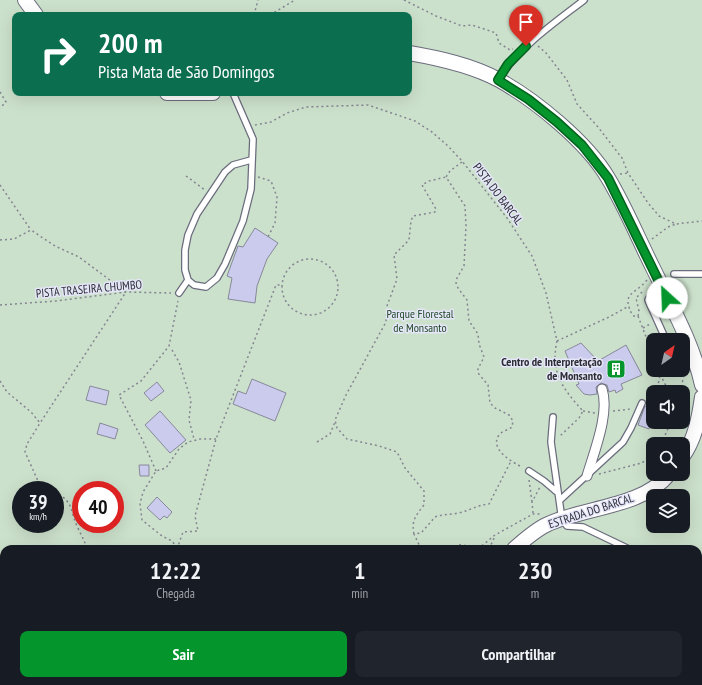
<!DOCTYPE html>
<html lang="pt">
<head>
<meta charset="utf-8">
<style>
	:root { --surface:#171b24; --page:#20242c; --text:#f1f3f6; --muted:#9ea1a6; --accent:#04962d }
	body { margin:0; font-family:"PT Sans Narrow",sans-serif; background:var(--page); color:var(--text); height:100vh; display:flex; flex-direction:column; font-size:15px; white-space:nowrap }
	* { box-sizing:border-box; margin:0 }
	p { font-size:13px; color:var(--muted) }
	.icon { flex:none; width:22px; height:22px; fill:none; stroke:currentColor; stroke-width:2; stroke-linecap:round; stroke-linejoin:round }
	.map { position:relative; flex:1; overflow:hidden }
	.drawer { position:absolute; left:0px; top:545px; width:702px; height:140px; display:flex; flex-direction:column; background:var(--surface); border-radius:12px 12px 0 0; box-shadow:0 4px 16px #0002 }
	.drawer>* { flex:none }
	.top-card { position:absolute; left:12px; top:12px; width:400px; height:84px; border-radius:8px; box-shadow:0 4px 16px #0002; background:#0b6e4f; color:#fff; overflow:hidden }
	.needle { width:26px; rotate:34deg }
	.fabs { position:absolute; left:646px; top:333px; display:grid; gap:8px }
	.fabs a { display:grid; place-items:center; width:44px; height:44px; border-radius:8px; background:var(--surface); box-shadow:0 4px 16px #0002; font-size:20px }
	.speed { position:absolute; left:12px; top:481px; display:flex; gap:8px; font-size:20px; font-weight:700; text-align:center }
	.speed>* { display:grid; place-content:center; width:52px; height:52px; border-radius:50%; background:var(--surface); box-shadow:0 4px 16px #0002; line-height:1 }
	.speed small { font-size:10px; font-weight:400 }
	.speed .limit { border:6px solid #d22; background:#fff; color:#111 }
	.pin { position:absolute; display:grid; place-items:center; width:34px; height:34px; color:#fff; margin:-41px -17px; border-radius:50% 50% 50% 0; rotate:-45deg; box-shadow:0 0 4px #0007 }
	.pin .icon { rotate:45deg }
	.me { position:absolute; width:44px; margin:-22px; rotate:335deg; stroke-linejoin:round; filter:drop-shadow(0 0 3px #0008) }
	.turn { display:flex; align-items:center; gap:14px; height:84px; padding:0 20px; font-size:18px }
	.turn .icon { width:52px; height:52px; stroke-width:2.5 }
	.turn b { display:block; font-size:28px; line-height:34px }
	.eta { display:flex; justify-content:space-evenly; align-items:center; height:68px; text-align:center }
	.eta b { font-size:24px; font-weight:800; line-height:28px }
	.cta { display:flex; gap:8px; margin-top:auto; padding:8px 20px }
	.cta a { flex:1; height:46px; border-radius:8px; background:var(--accent); color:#fff; font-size:16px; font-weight:800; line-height:46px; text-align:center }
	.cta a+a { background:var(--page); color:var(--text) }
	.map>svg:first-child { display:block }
	.green { fill:#cce1cc; fill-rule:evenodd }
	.water { fill:#97b198 }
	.building { fill:#cbcced; stroke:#878899 }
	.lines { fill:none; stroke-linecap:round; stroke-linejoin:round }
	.service-casing { stroke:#6b6c7d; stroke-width:8 }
	.pedestrian-casing { stroke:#6b6c7d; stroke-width:11 }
	.tertiary-casing { stroke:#6b6c7d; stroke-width:16 }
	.path { stroke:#848591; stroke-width:1.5; stroke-dasharray:2 3; stroke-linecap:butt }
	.service { stroke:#fff; stroke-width:5.5 }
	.pedestrian { stroke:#fff; stroke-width:9 }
	.tertiary { stroke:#fff; stroke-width:14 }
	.route-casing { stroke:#03621d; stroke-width:10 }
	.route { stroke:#04962d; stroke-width:7 }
	.labels { text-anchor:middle; stroke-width:3; stroke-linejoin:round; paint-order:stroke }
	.street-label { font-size:12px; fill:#2d2d34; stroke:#e5e6f9 }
	.park-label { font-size:12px; fill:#1f4723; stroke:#e5e6f9 }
	.poi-label { font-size:12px; font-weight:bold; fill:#2d2d34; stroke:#e5e6f9; text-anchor:end }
</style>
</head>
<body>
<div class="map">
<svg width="702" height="685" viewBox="0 0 702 685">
	<rect width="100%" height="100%" fill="#e5e6f9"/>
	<!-- green -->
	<path class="green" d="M0,0H702V685H0ZM15,15H409V93H15ZM653,340H683V370H653ZM653,392H683V422H653ZM653,444H683V474H653ZM21,490H55V524H21ZM81,490H115V524H81ZM653,496H683V526H653ZM4,549H698V681H4Z"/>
	<!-- water -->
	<path class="water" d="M698,664L702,665V685H662L660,681H698Z"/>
	<!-- building -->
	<path class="building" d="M255,228L278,243L267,259L257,286L255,303L228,299L232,278L227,276L238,246L243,247Z
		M581,343L598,361L626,345L642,375L621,384L623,389L616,393L615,390L609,392L607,385L601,383L596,387L597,394L590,395L584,394L576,385L579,384L565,351Z
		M252,379L286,393L275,421L233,404L238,391L246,394Z
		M157,382L164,391L151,401L144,393Z
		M90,386L109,391L106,405L86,400Z
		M645,406L653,409V417L649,429L638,425Z
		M160,411L186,440L170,453L145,425Z
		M100,423L118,429L115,439L97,434Z
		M139,465H149V476H140Z
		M157,497L172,512L167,518L164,516L160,520L147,508Z"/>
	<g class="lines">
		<!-- service casing -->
		<g class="service-casing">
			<path id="service" d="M498,80C519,47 553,24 584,0
				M233,93L253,139L251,189L243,221L225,264L217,278L206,287L194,285L188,280L185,270V250L188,235L197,214L225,172L233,165L251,160
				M674,274H702
				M661,284L654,289L648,300L666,340
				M179,293L188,280
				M683,364L696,366
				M553,417L551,442L562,520L567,526L583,527L629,549
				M529,471L544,481L558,493
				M560,500L623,442L631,428L642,403
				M698,582L702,584"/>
		</g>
		<!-- pedestrian casing -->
		<g class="pedestrian-casing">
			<path id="pedestrian" d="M587,476C594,452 610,413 602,389"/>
		</g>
		<!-- tertiary casing -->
		<g class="tertiary-casing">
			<path id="tertiary" d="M25,0L36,15
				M409,53C438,58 472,65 499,80C535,100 587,142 608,178C625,206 638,238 653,268C671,305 693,344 702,385
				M167,93H213
				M683,456C695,439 699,418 702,397
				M514,549C524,540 534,531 546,525C582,507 642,508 669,474
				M506,681L508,685"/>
		</g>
		<!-- path -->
		<path class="path" d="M404,0L436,16L462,26L472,25L496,33L499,43L510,50L513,49
			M254,15L258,0
			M270,15L295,0
			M538,46L546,53L567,80L577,104L598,127L622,158L628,173L648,203L659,216L676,224L702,221
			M0,92L6,102L0,108
			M147,93L156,95
			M255,125L271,122L287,113L306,107L368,105L415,121L432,132L448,146L462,161L507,218L532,256L546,293L557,341C550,373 563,389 583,411L579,418L560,436
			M462,162L450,171L446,177L465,206L466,226L464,266L457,278L456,283L458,288L467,300L469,321L478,334L479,344L484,357L478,369V373L488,385L490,403L495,408L509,415L513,421L512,427C508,430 502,431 499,435C489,449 512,462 522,467
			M620,174L628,173
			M186,176L205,190
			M258,177L271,181L277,197L275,223L268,237
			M0,185L31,230
			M652,239L668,227L676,224
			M0,240L14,239L31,230L55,246L79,257L126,292L40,423
			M282 287a28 28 0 1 1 56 0a28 28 0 1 1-56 0Z
			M647,280C635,295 620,292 633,316H638L653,355
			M0,305L56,301L126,292L171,293
			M638,316L639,311L636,298L644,290
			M643,328L650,324
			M557,341L609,317L629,306
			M172,350L179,362L191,400L189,420L194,439
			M658,370L669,392
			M0,381L7,392L31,412L40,423L27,444L25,452L38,481L54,490
			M654,392L658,385L660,375
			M681,392L684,372
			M647,399L653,393
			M583,411L595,413
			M613,411L631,409
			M317,442L330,434L335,422
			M661,444L671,422
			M156,471L143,441L119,395L141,381L169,346L178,301
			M599,474L642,463L653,453
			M529,480L532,502
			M55,491C76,505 69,510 78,528C81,535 85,541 87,549
			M533,513L532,502L540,487
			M414,534C411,521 416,515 424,505V491L405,468L397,452L379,446L347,439L337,428L335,420L346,395L386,322L387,306L397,279L394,255L409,240L411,221L413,216L435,212L436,209L422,185L429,181L446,177
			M177,548L172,541L162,536L142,520L140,504L143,492L156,471L166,468L179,449L188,442L200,439H216
			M177,549L183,532L198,531L195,516L216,439L276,285H281
			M421,549L414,534L421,533L435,517C442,514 450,515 458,513C469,511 477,505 489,504L511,461
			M450,549C458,543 464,544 472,549
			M478,549L495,535L533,514H541
			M489,549L495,536
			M0,655L4,658
			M40,681L46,685
			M197,681L201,685
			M288,681L291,685
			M328,681H345
			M262,685L277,681
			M441,685L445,681"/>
		<!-- service -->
		<use href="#service" class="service"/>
		<!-- pedestrian -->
		<use href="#pedestrian" class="pedestrian"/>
		<!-- tertiary -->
		<use href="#tertiary" class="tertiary"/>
	</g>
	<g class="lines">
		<!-- route casing -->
		<g class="route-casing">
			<path id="route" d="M526,46L508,64L498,80L528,99L557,122L582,145L608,178L667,298"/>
		</g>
		<!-- route -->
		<use href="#route" class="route"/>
	</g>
	<!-- icons -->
	<defs>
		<g id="building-square" transform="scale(1)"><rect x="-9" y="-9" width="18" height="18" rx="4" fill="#04962d" stroke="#e5e6f9"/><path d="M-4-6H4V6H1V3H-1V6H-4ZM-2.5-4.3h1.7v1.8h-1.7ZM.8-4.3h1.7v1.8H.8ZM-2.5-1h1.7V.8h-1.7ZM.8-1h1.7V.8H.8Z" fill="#fff"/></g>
	</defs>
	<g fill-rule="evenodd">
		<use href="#building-square" x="616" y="369"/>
	</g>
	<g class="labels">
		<!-- street labels -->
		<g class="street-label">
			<text transform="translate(498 194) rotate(53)" y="4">PISTA DO BARCAL</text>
			<text transform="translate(89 289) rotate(-5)" y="4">PISTA TRASEIRA CHUMBO</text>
			<text transform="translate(591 511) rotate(-18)" y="4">ESTRADA DO BARCAL</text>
		</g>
		<!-- park labels -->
		<g class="park-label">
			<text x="420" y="318">Parque Florestal<tspan x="420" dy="14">de Monsanto</tspan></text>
		</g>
		<!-- poi labels -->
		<g class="poi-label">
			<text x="602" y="366">Centro de Interpretação<tspan x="602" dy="14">de Monsanto</tspan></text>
		</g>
	</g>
</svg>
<div class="fabs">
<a><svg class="needle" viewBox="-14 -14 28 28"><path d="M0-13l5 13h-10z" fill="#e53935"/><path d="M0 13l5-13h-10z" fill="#9ea1a6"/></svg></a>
<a><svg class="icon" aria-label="sound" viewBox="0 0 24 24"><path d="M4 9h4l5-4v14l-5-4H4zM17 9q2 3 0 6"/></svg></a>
<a><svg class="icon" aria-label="search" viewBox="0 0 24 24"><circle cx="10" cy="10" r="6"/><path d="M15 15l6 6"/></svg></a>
<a><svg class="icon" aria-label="layers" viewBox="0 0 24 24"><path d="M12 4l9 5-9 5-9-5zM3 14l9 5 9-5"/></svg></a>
</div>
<div class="speed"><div>39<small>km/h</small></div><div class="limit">40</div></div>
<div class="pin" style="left:526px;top:46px;background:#d93025"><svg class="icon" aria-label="arrive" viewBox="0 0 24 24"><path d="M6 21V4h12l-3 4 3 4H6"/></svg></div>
<svg class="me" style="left:667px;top:298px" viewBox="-20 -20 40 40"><circle r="19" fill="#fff"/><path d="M0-13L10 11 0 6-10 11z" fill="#04962d"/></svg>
<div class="top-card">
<div class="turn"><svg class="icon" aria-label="right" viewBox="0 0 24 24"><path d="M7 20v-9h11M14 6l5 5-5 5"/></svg><div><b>200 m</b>Pista Mata de São Domingos</div></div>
</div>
<section class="drawer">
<div class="eta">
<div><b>12:22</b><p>Chegada</p></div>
<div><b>1</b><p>min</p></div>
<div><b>230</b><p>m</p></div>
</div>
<div class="cta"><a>Sair</a><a>Compartilhar</a></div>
</section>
</div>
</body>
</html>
